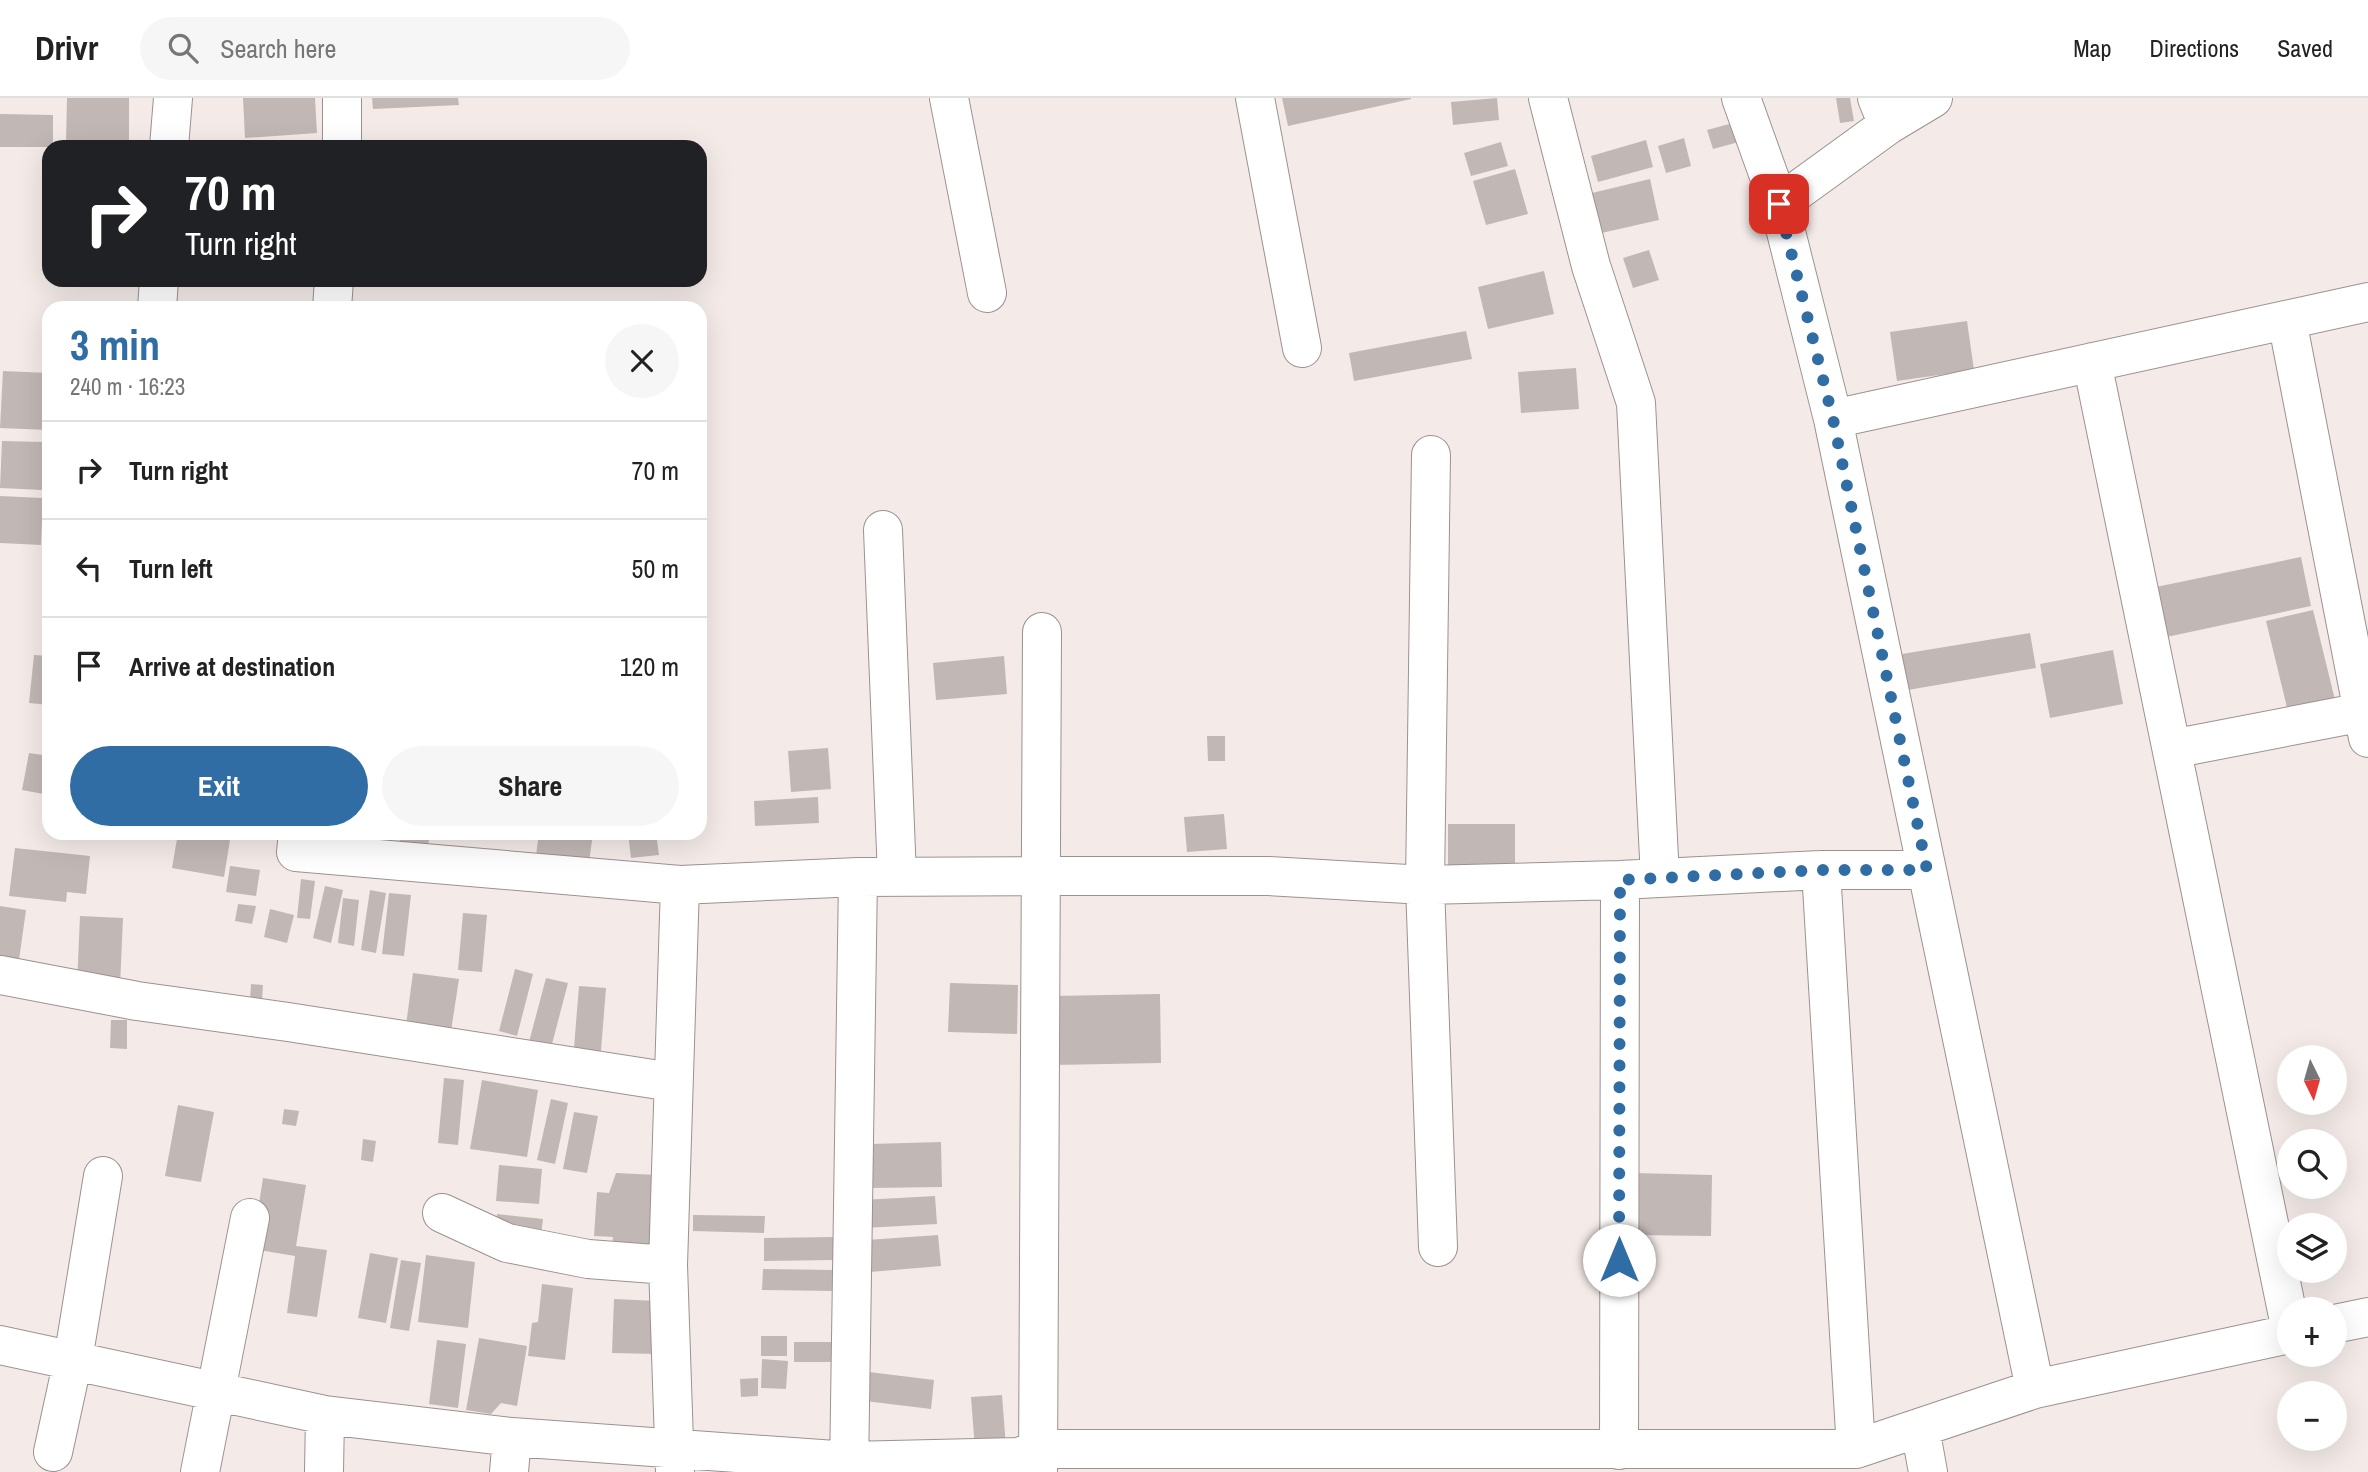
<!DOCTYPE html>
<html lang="en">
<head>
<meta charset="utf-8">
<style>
	:root { --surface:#fff; --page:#f6f6f6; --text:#222; --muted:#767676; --line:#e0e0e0; --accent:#306da4 }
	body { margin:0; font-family:"Archivo Narrow",sans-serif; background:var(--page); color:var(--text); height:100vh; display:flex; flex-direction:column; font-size:26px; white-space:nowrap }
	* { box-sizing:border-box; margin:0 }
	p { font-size:23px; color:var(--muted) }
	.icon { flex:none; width:38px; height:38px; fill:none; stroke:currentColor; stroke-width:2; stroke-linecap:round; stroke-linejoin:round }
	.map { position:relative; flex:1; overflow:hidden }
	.details { position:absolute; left:42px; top:203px; width:665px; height:539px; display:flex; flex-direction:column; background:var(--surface); border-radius:21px; box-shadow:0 7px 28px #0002 }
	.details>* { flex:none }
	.guide { position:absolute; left:42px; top:42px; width:665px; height:147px; border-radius:21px; box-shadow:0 7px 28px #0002; background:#202124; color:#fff; overflow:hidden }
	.needle { width:46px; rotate:175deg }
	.fabs { position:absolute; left:2277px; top:947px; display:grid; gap:14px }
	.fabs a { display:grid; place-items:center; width:70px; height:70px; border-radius:50%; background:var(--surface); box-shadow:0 7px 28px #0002; font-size:35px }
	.pin { position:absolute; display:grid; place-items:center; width:60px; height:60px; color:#fff; margin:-30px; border-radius:14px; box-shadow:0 4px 10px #0006 }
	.me { position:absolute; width:77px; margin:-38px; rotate:0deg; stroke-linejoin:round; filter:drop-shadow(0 0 5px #0008) }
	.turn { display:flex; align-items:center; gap:24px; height:147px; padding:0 28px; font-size:32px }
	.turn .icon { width:91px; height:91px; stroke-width:2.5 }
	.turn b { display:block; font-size:49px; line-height:60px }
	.round { display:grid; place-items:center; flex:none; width:74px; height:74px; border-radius:37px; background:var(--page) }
	.head { display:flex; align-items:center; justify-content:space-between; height:119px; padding:0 28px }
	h1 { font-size:42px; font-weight:700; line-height:52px; color:var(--accent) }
	.action { display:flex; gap:14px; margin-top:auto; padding:14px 28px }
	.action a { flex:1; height:80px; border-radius:42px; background:var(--accent); color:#fff; font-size:28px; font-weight:700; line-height:80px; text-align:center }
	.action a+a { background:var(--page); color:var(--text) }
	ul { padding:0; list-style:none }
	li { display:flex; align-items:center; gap:21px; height:98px; padding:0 28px; border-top:2px solid var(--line) }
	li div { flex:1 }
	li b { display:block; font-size:26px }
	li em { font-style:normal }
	header { display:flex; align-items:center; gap:42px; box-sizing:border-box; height:98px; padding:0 35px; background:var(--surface); border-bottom:2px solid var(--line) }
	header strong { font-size:33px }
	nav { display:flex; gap:38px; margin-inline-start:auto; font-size:24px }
	.search { width:490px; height:63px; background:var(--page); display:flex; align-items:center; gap:18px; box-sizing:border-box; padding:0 24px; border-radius:38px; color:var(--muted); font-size:26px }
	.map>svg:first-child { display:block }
	.building { fill:#c1b8b5 }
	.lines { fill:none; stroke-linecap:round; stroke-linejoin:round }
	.street-casing { stroke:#9b9290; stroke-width:40 }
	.street { stroke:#fff; stroke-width:38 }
	.route { stroke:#306da4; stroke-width:12; stroke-dasharray:0 21.6 }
</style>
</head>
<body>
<header>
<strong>Drivr</strong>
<div class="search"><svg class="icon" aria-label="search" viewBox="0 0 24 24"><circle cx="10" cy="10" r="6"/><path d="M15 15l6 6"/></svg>Search here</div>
<nav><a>Map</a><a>Directions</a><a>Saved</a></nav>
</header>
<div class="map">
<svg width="2368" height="1374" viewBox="0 0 2368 1374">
	<rect width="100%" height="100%" fill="#f4ebe8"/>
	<!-- building -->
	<path class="building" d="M67,0H129V44H66Z
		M243,0H315L317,35L245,40Z
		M372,0H458L459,7L373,11Z
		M1282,0H1411V1L1288,28Z
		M1497,0L1499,22L1453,27L1451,4Z
		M1836,0H1850L1854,23L1840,25Z
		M0,16L53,17V49H0Z
		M1733,25L1739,44L1713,51L1707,32Z
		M1684,40L1691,68L1666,75L1658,48Z
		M1646,42L1653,69L1598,84L1591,58Z
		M1501,44L1508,68L1471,78L1464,55Z
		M1515,71L1528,116L1486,127L1473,83Z
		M1650,81L1659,122L1597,136L1588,96Z
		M1649,152L1659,182L1633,190L1623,160Z
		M1544,173L1554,216L1488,231L1478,189Z
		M498,182H610V186L498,189Z
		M69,205L133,208V210H69Z
		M1967,223L1974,272L1897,283L1890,234Z
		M1466,233L1472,261L1354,283L1349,255Z
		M1576,270L1579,311L1521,315L1518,274Z
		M3,273L49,275V332L0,330Z
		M2,343L45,344L43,392L0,390Z
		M0,398L43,400L41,447L0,445Z
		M2301,459L2311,508L2162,540L2151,490Z
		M2313,512L2336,606L2289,618L2266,523Z
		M2030,535L2036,570L1908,592L1902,556Z
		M2113,552L2123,606L2050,620L2040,566Z
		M34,557L49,558V607L29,605Z
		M1004,558L1007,596L936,602L933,565Z
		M1207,638H1225V663H1208Z
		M828,650L831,691L791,694L788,653Z
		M29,655L49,658V697L22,692Z
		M818,699L819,725L755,728L754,703Z
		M1224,716L1227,751L1187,754L1184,719Z
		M1448,726H1515V777H1448Z
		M178,735L230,742L224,779L172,770Z
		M401,735H430L427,756L398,752Z
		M539,735H593L588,772L535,765Z
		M628,735H656L659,757L631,760Z
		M15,750L90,758L86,796L67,794L66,804L9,798Z
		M230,768L260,772L256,798L226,794Z
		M301,781L315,783L310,821L297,820Z
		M325,788L343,792L331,845L313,840Z
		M370,792L386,795L376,855L361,852Z
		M389,795L411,797L404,858L382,856Z
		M343,800L359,802L354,848L338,845Z
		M238,806L256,808L252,826L235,823Z
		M0,808L26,812L18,869L0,866Z
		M270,811L294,817L287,845L264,839Z
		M463,815L487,817L482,874L458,872Z
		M80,818L123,820L120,888L77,886Z
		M515,871L533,876L517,938L499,933Z
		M413,875L459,881L451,933L406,927Z
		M546,880L568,885L551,950L529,944Z
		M950,885L1018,887L1017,936L948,934Z
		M251,886L263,887L262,903L250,902Z
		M579,888L606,890L600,965L573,962Z
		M1160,896L1161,965L1053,967L1052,898Z
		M111,922H127V951L110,950Z
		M444,980L464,982L458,1047L438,1045Z
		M482,982L538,992L527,1059L470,1051Z
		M551,1001L568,1005L555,1066L537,1062Z
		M178,1007L214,1014L201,1084L165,1078Z
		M284,1011L299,1013L296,1028L282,1026Z
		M574,1014L598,1018L587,1075L563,1071Z
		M363,1041L376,1043L373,1064L361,1062Z
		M941,1044L942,1089L871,1090L870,1046Z
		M499,1067L542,1071L539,1106L496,1103Z
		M616,1075L657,1077L651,1156L612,1153L613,1139L594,1138L597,1094L609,1095Z
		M1635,1075L1712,1077L1711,1138L1633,1137Z
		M263,1080L306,1087L296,1148L327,1152L317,1219L287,1215L295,1158L252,1151Z
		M935,1098L937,1126L864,1130L862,1102Z
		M497,1116L543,1121L541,1137L495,1132Z
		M693,1117L765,1118L764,1135L693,1133Z
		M938,1137L941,1168L870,1174L867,1142Z
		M834,1139L835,1162L764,1163V1140Z
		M370,1155L398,1160L386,1225L358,1220Z
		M426,1157L475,1164L468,1230L418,1224Z
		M401,1162L421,1165L409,1233L390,1230Z
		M763,1171L834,1172V1193L762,1192Z
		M542,1186L573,1190L565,1262L528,1258L532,1225L538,1224Z
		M614,1201L657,1203L655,1256L612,1255Z
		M761,1238H787V1258H761Z
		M479,1240L527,1248L517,1308L501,1305L491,1316L466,1312Z
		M437,1242L466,1246L458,1310L429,1306Z
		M794,1244H834V1264H794Z
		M762,1261L788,1263L786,1291L761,1290Z
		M869,1274L934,1282L931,1311L865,1303Z
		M758,1280V1298L741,1299L740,1281Z
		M1002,1297L1006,1349L975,1352L971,1299Z"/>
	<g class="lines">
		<!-- street casing -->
		<g class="street-casing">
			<path id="street" d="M949,0L987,195
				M1255,0L1302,250
				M1548,0L1591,168L1636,305L1660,780
				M1741,0L1779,106
				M1877,0L1888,27L1933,0
				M1888,27L1779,106L1833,321L2368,204
				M169,49L173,0
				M342,49V0
				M157,210L159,182
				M332,210L334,182
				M2287,222L2368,640
				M2092,264L2289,1223
				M1833,321L2035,1291
				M1431,357L1425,787L1438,1149
				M883,432L897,778
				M2172,651L2363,614
				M298,735L296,754L680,787L858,779L1042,778H1268L1425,787L1620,782L1821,772H1927
				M1821,772L1856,1351
				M0,877L137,903L288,924L672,984
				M442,1115L507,1145L588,1161L668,1167
				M2334,1226L2368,1219
				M0,1247L325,1317L512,1339L849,1363L1019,1359L1039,1351H1856L2035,1291L2289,1236
				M1920,1330L1928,1374
				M1619,1352L1620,782
				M53,1354L73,1262L103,1078
				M200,1374L250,1120
				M324,1374L325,1317
				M509,1374L512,1339
				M675,1374L668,1167L680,787
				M849,1374L858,779
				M1038,1374L1042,534"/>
		</g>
		<!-- street -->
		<use href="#street" class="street"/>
	</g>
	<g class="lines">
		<!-- route -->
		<path class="route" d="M1619,1162L1620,782L1821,772H1927L1833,321L1779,106"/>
	</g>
</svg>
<div class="fabs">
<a><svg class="needle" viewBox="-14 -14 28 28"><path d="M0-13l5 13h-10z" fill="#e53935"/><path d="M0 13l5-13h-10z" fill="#767676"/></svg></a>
<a><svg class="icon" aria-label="search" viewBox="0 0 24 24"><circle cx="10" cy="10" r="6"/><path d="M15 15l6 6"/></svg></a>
<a><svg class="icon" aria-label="layers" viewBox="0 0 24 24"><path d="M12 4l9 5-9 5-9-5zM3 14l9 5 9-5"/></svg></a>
<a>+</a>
<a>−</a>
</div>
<div class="pin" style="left:1779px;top:106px;background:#d93025"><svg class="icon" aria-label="arrive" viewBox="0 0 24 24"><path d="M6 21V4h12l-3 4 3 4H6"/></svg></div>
<svg class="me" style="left:1619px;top:1162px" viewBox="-20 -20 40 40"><circle r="19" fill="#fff"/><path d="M0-13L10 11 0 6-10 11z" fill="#306da4"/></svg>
<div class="guide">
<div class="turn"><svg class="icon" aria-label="right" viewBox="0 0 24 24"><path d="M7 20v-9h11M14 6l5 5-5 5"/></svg><div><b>70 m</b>Turn right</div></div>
</div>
<section class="details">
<div class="head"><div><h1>3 min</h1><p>240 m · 16:23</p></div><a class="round"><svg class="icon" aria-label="close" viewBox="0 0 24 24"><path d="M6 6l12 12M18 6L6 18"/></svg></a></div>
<ul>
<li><svg class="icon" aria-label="right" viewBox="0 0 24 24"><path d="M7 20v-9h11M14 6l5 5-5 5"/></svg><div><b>Turn right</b></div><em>70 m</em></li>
<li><svg class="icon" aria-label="left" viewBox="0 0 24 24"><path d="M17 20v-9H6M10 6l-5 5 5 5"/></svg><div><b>Turn left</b></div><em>50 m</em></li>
<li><svg class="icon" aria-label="arrive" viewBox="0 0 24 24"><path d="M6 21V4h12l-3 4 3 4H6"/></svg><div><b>Arrive at destination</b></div><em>120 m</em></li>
</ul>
<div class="action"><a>Exit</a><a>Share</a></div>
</section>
</div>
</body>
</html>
